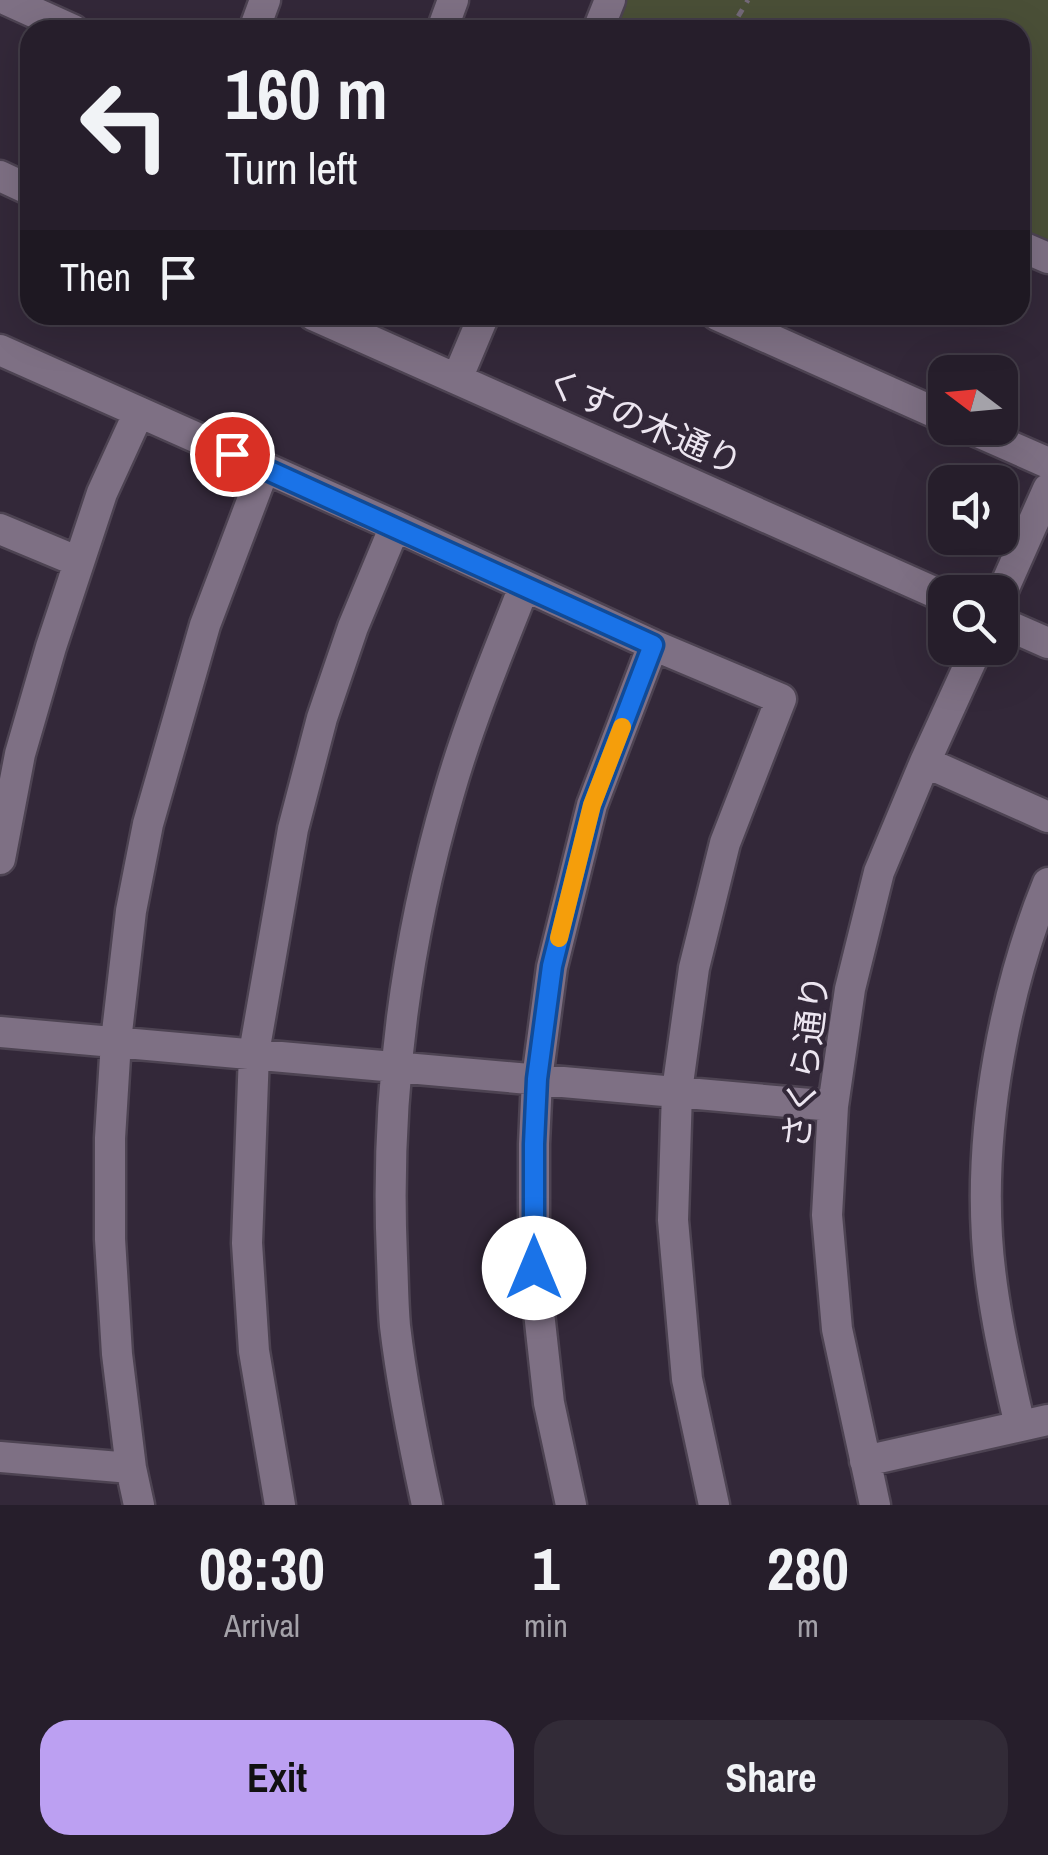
<!DOCTYPE html>
<html lang="en">
<head>
<meta charset="utf-8">
<style>
	:root { --surface:#261e2b; --page:#322b37; --text:#f1f3f6; --muted:#a4a2a9; --line:#423c47; --accent:#bca0f2 }
	body { margin:0; font-family:"Archivo Narrow","Noto Sans JP",sans-serif; background:var(--page); color:var(--text); height:100vh; display:flex; flex-direction:column; font-size:38px; white-space:nowrap }
	* { box-sizing:border-box; margin:0 }
	p { font-size:32px; color:var(--muted) }
	.icon { flex:none; width:55px; height:55px; fill:none; stroke:currentColor; stroke-width:2; stroke-linecap:round; stroke-linejoin:round }
	.map { position:relative; height:1505px; overflow:hidden }
	.panel { display:flex; flex-direction:column; background:var(--surface); flex:1 }
	.panel>* { flex:none }
	.banner { position:absolute; left:20px; top:20px; width:1010px; height:305px; border-radius:30px; box-shadow:0 10px 40px #0002,0 0 0 2px var(--line); background:#261e2b; color:var(--text); overflow:hidden }
	.needle { width:65px; rotate:286deg }
	.controls { position:absolute; left:928px; top:355px; display:grid; gap:20px }
	.controls a { display:grid; place-items:center; width:90px; height:90px; border-radius:20px; background:var(--surface); box-shadow:0 10px 40px #0002,0 0 0 2px var(--line); font-size:50px }
	.pin { position:absolute; display:grid; place-items:center; width:85px; height:85px; color:#fff; margin:-42px; border:5px solid #fff; border-radius:50%; box-shadow:0 2px 10px #0007 }
	.me { position:absolute; width:110px; margin:-55px; rotate:0deg; stroke-linejoin:round; filter:drop-shadow(0 0 8px #0008) }
	.turn { display:flex; align-items:center; gap:35px; height:210px; padding:0 40px; font-size:45px }
	.turn .icon { width:130px; height:130px; stroke-width:2.5 }
	.turn b { display:block; font-size:70px; line-height:85px }
	.then { display:flex; align-items:center; height:95px; padding:0 40px; background:#0003; gap:20px; font-size:38px }
	.eta { display:flex; justify-content:space-evenly; align-items:center; height:170px; text-align:center }
	.eta b { font-size:60px; font-weight:700; line-height:70px }
	.action { display:flex; gap:20px; margin-top:auto; padding:20px 40px }
	.action a { flex:1; height:115px; border-radius:30px; background:var(--accent); color:#111; font-size:40px; font-weight:700; line-height:115px; text-align:center }
	.action a+a { background:var(--page); color:var(--text) }
	.map>svg:first-child { display:block }
	.green { fill:#4a4f37 }
	.lines { fill:none; stroke-linecap:round; stroke-linejoin:round }
	.minor-casing { stroke:#4d4352; stroke-width:35 }
	.path { stroke:#736978; stroke-width:5; stroke-dasharray:8 8; stroke-linecap:butt }
	.minor { stroke:#7e7084; stroke-width:30 }
	.route-casing { stroke:#114b97; stroke-width:25 }
	.route { stroke:#1a73e8; stroke-width:18 }
	.slow { stroke:#f59e0b; stroke-width:18 }
	.labels { text-anchor:middle; stroke-width:8; stroke-linejoin:round; paint-order:stroke }
	.street-label { font-size:35px; fill:#ece5f0; stroke:#332839 }
</style>
</head>
<body>
<div class="map">
<svg width="1048" height="1505" viewBox="0 0 1048 1505">
	<rect width="100%" height="100%" fill="#332839"/>
	<!-- green -->
	<path class="green" d="M620,0H1048V248L1020,235V30H609Z"/>
	<g class="lines">
		<!-- minor casing -->
		<g class="minor-casing">
			<path id="minor" d="M7,0L73,30
				M254,30L265,0
				M442,30L453,0
				M598,30L610,0
				M0,176L30,190
				M1020,246L1048,258
				M313,315L945,597
				M717,315L945,417
				M0,350L395,526L653,645L781,699L725,843L694,968L677,1091L673,1220L687,1379L714,1505
				M457,379L484,315
				M969,428L1048,463
				M0,529L79,562
				M1000,597L1048,489
				M1000,622L1048,643
				M925,762L1048,817
				M0,859L20,754L51,647L102,493L139,412
				M0,1032L833,1106
				M1020,1426C1006,1364 991,1301 987,1237C980,1122 1005,989 1048,883
				M0,1457L131,1468
				M865,1461L1048,1420
				M139,1505L131,1468L117,1354L110,1239V1138L116,1041L131,911L148,824L205,625L264,469
				M280,1505L254,1351L247,1243L254,1053L293,829L322,718L353,627L395,526
				M427,1505C414,1445 402,1386 395,1326C393,1303 393,1280 392,1258C385,1101 405,944 449,793C469,723 497,655 524,587
				M571,1505L549,1403L534,1267V1144L537,1079L552,967L592,805L653,645
				M875,1505L837,1329L827,1215L833,1106L850,989L879,872L925,762L977,648"/>
		</g>
		<!-- path -->
		<path class="path" d="M730,30L748,0"/>
		<!-- minor -->
		<use href="#minor" class="minor"/>
	</g>
	<g class="lines">
		<!-- route casing -->
		<g class="route-casing">
			<path id="route" d="M232,454L653,645L592,805L552,966L537,1079L534,1144V1268"/>
		</g>
		<!-- route -->
		<use href="#route" class="route"/>
		<!-- slow -->
		<path class="slow" d="M559,938L592,805L622,727"/>
	</g>
	<g class="labels">
		<!-- street labels -->
		<g class="street-label">
			<text transform="translate(644 422) rotate(24)" y="12">くすの木通り</text>
			<text transform="translate(806 1062) rotate(-83)" y="12">さくら通り</text>
		</g>
	</g>
</svg>
<div class="controls">
<a><svg class="needle" viewBox="-14 -14 28 28"><path d="M0-13l5 13h-10z" fill="#e53935"/><path d="M0 13l5-13h-10z" fill="#a4a2a9"/></svg></a>
<a><svg class="icon" aria-label="sound" viewBox="0 0 24 24"><path d="M4 9h4l5-4v14l-5-4H4zM17 9q2 3 0 6"/></svg></a>
<a><svg class="icon" aria-label="search" viewBox="0 0 24 24"><circle cx="10" cy="10" r="6"/><path d="M15 15l6 6"/></svg></a>
</div>
<div class="pin" style="left:232px;top:454px;background:#d93025"><svg class="icon" aria-label="arrive" viewBox="0 0 24 24"><path d="M6 21V4h12l-3 4 3 4H6"/></svg></div>
<svg class="me" style="left:534px;top:1268px" viewBox="-20 -20 40 40"><circle r="19" fill="#fff"/><path d="M0-13L10 11 0 6-10 11z" fill="#1a73e8"/></svg>
<div class="banner">
<div class="turn"><svg class="icon" aria-label="left" viewBox="0 0 24 24"><path d="M17 20v-9H6M10 6l-5 5 5 5"/></svg><div><b>160 m</b>Turn left</div></div>
<div class="then">Then<svg class="icon" aria-label="arrive" viewBox="0 0 24 24"><path d="M6 21V4h12l-3 4 3 4H6"/></svg></div>
</div>
</div>
<section class="panel">
<div class="eta">
<div><b>08:30</b><p>Arrival</p></div>
<div><b>1</b><p>min</p></div>
<div><b>280</b><p>m</p></div>
</div>
<div class="action"><a>Exit</a><a>Share</a></div>
</section>
</body>
</html>
